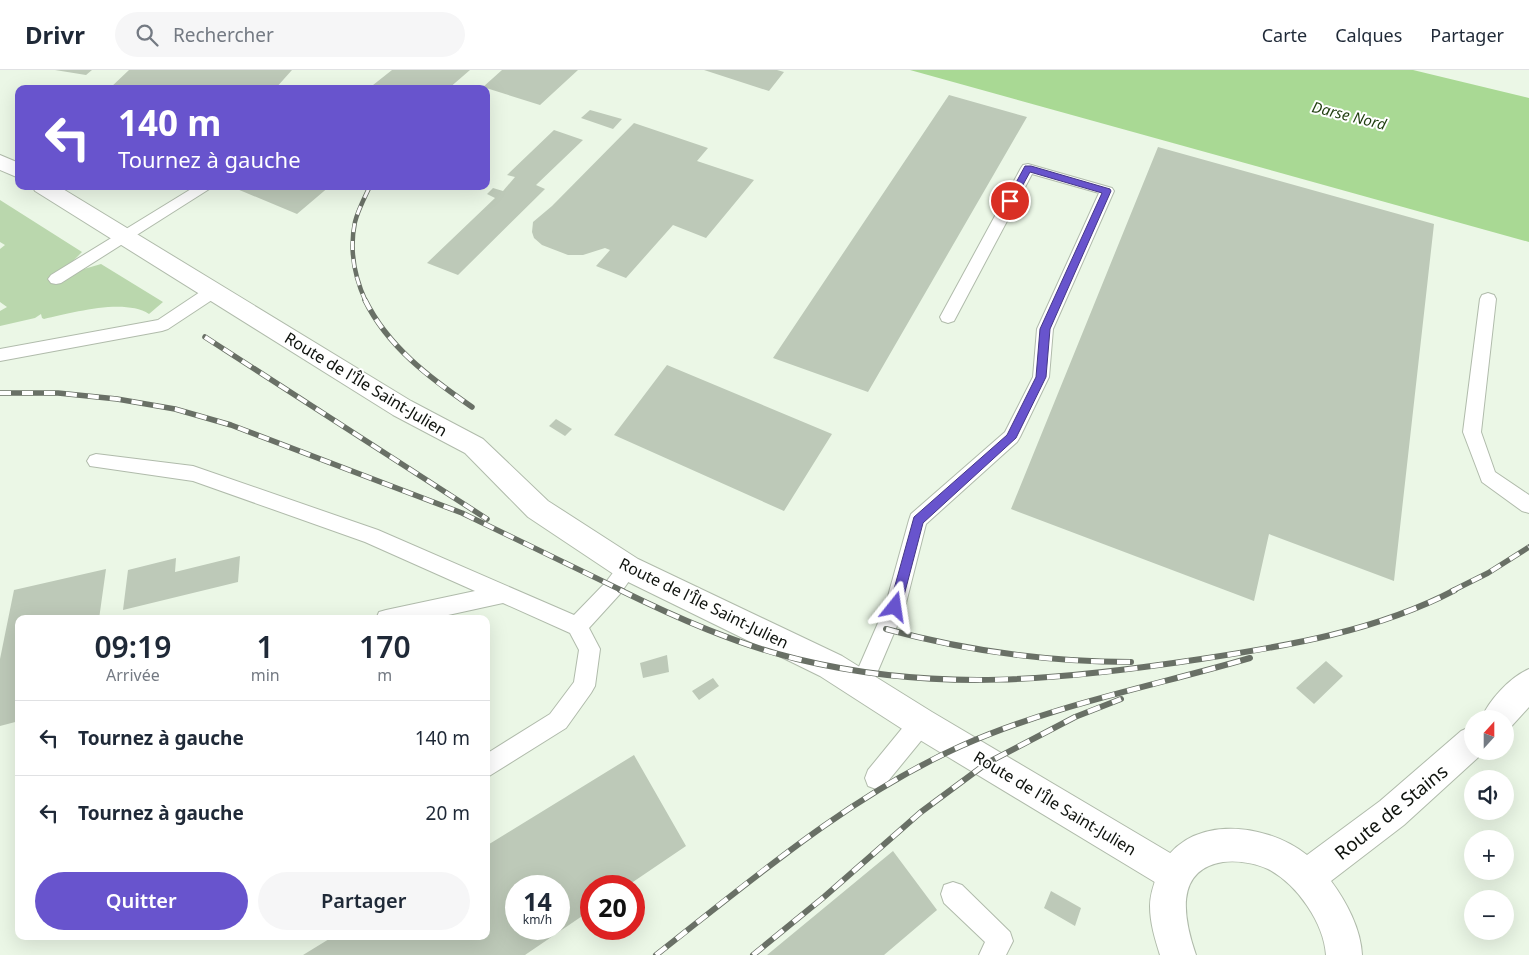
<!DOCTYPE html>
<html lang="fr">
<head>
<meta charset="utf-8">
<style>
	:root { --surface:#fff; --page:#f6f6f7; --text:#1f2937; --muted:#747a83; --line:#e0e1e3; --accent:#6854cd }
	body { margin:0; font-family:"Noto Sans",sans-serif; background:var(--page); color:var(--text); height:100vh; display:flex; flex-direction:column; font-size:19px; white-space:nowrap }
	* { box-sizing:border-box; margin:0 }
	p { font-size:16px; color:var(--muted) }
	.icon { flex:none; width:28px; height:28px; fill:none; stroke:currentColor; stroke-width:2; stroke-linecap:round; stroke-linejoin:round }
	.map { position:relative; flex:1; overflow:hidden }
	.panel { position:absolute; left:15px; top:545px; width:475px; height:325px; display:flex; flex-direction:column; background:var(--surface); border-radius:10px; box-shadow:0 5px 20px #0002 }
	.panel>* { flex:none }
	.banner { position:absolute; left:15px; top:15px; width:475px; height:105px; border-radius:10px; box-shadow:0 5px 20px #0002; background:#6854cd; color:#fff; overflow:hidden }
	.needle { width:32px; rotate:21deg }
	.controls { position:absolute; left:1464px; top:640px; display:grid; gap:10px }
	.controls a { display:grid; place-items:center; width:50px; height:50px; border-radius:50%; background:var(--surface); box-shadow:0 5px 20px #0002; font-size:25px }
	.speed { position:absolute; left:505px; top:805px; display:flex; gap:10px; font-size:25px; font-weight:700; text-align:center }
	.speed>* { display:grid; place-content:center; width:65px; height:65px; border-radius:50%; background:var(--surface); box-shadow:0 5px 20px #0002; line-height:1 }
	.speed small { font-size:12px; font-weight:400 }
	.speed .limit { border:8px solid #d22; background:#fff; color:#111 }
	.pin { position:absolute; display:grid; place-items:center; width:42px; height:42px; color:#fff; margin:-21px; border:2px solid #fff; border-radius:50%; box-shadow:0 1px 5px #0007 }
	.me { position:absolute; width:55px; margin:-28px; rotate:15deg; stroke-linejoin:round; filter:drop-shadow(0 0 4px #0008) }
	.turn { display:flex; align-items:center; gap:18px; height:105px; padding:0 20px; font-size:22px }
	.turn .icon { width:65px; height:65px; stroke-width:2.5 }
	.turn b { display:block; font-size:35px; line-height:42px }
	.eta { display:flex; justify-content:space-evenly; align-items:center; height:85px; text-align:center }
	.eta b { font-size:30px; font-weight:600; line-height:35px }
	.cta { display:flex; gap:10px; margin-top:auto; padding:10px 20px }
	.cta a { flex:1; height:58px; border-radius:30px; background:var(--accent); color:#fff; font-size:20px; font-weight:600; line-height:58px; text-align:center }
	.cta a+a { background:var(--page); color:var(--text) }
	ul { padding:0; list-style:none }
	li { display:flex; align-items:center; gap:15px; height:75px; padding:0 20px; border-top:1px solid var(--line) }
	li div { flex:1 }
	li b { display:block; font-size:19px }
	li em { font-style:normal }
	header { display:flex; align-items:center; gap:30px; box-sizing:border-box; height:70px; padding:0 25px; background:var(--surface); border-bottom:1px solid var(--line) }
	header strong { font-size:24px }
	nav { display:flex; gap:28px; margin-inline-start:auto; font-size:18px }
	.search { width:350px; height:45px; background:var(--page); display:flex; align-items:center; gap:12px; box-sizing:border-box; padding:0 18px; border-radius:28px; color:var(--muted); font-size:19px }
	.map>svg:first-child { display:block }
	.green { fill:#bad7ad }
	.water { fill:#a9d994 }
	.building { fill:#bdc9b8; fill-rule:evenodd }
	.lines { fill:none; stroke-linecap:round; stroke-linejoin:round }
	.service-casing { stroke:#b0bbab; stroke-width:2 }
	.minor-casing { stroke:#b0bbab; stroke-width:2 }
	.secondary-casing { stroke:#b0bbab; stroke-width:2 }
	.service { fill:#fff; fill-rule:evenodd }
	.minor { fill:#fff; fill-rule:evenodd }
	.secondary { fill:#fff; fill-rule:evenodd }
	.rail-far2-casing { stroke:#697066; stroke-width:4.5 }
	.rail-far1-casing { stroke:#697066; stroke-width:5.5 }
	.rail-casing { stroke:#697066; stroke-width:6 }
	.rail-far2 { stroke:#fff; stroke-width:3; stroke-dasharray:9; stroke-linecap:butt }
	.rail-far1 { stroke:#fff; stroke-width:4; stroke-dasharray:11; stroke-linecap:butt }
	.rail { stroke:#fff; stroke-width:4.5; stroke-dasharray:13; stroke-linecap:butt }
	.route { fill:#6854cd; stroke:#443785 }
	.labels { text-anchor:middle; stroke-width:4; stroke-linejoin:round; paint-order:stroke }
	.far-water-label { font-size:15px; font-style:italic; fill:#1d3c0c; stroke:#fff }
	.street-label { font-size:16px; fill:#0f130e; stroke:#fff }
	.near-street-label { font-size:19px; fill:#0f130e; stroke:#fff }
</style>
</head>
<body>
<header>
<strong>Drivr</strong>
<div class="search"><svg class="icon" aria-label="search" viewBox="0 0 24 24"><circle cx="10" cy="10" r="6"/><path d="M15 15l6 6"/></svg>Rechercher</div>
<nav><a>Carte</a><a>Calques</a><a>Partager</a></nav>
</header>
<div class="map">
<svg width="1529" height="885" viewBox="0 0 1529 885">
	<rect width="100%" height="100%" fill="#ebf7e6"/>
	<!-- green -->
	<path class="green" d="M0,130L82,182L71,193L60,212L84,199L101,194L163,232L149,244C124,228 72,243 44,249L42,248L41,244L35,248L0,256V241L7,237L0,232V179L5,175L0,172Z"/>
	<!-- water -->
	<path class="water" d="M910,0H1413L1529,28V172Z"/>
	<!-- building -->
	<path class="building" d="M55,0H92L86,5Z
		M129,0H292L275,19H109Z
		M392,0H470L448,19H368Z
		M502,0H578L540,35L483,17Z
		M704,0H777L784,2L769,21Z
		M949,25L1027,47L868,322L773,288Z
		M590,40L622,49L613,59L581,48Z
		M634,53L708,78L697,91L754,110L706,168L673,155L626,208L596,196L610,180L605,178L583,185H568L542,175L534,168L532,162L533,152L552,136Z
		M554,60L583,70L536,115L545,119L458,205L427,193L495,128L487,124L493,118L503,121L515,107L507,105Z
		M1158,77L1434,154L1394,511L1269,464L1254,531L1011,439Z
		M241,116H330L297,144L237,119Z
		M667,295L832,364L784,441L614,365Z
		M556,349L572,359L565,366L549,356Z
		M240,486L238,512L123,540L128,500L176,488L175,502Z
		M106,499L99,549H19V651L0,656V589L14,520Z
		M667,585L669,602L643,608L640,593Z
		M1326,591L1343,606L1314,634L1296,618Z
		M713,608L719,616L699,630L692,621Z
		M634,685L686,776L627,816H591V840L525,885H303L334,866H486V776ZM516,816H559V859H516Z
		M893,781L937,840L884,885H767Z
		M1051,821L1081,838L1075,856L1044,838Z"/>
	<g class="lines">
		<!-- service casing -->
		<g class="service-casing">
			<path id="service" d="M1028,94L1112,118L1114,121L1053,259L1049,307L1020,367L1017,372L926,454L905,537L869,622L862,625L855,622L851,615L885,537L909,450L911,444L1005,362L1033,307L1037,259L1099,123L1032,104L954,251L948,253L942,251L940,247L1021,98L1023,95Z
				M196,116H214L61,213L56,214L51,213L48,209L51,205Z
				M212,216L218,218L220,222L218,226L168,259L162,261L0,291V279L158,250L206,218Z
				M1488,223L1494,225L1496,229L1481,362L1495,402L1529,425V443L1522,441L1482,412L1463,362L1480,229L1482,225Z
				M96,384L193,396L378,460L574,545L606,512L621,492L628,489L635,492L638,498L620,524L589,558L600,579L595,616L591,623L566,658L486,708V684L550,644L574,612L579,580L570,563L503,533L430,549H376L379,542L386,540L475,521L365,472L193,411L90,396L87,391L90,386Z
				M921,642L929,645L932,653L929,661L884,716L876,719L868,716L865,708L868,700L913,645Z
				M953,812L962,815L1010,862L1013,871L1006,885H979L985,872L944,833L941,824L944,815Z"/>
		</g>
		<!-- minor casing -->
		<g class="minor-casing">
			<path id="minor" d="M0,85L19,93V108L0,100Z
				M32,116H58L411,331L483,369L548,431L638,489L842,586L932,642L1187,793L1192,805L1187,817L1175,822L1163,817L910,664L820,606L618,507L528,447L465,383L393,345L35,121Z"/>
		</g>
		<!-- secondary casing -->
		<g class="secondary-casing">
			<path id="secondary" d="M1529,599V637L1508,660L1505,661V649H1481C1489,630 1510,607 1529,599Z
				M1472,656V681H1484L1483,683L1404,755L1331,811C1346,831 1361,859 1362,885H1326C1324,853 1297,814 1268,799C1255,793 1237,790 1223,792C1173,800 1184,850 1196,885H1160C1155,869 1150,853 1150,836C1150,825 1154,813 1158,803C1183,743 1264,751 1307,785L1380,731L1461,661Z"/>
		</g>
		<!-- service -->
		<use href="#service" class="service"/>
		<!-- minor -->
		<use href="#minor" class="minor"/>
		<!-- secondary -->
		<use href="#secondary" class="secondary"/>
		<!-- rail-far2 casing -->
		<g class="rail-far2-casing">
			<path id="rail-far2" d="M366,232C354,206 349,180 355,152C358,140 365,127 370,116"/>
		</g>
		<!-- rail-far1 casing -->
		<g class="rail-far1-casing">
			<path id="rail-far1" d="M365,230C388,277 430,308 472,337
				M205,267L487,449
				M0,323H58L117,329L175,339L231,355L462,443L623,521
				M1452,521L1488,503L1529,477"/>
		</g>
		<!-- rail casing -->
		<g class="rail-casing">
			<path id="rail" d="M620,520C677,548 736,574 797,589C937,623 1061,610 1201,589C1287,576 1377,561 1455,520
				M886,559C967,581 1047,592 1131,592
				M656,885C753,809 848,727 961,676C1053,635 1154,616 1250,588
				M753,885L824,827L921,742L987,693L1075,647L1121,629"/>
		</g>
		<!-- rail-far2 -->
		<use href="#rail-far2" class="rail-far2"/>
		<!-- rail-far1 -->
		<use href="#rail-far1" class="rail-far1"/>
		<!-- rail -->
		<use href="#rail" class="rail"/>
	</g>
	<!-- route -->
	<path class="route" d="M1025,96H1031L1110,119L1111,121L1050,259L1046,307L1016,368L923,453L901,537L899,541L895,543L890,541L889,537L914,447L1007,365L1036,307L1040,259L1102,123L1030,102L1013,133H1007L1006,131Z"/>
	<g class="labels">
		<!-- far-water labels -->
		<g class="far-water-label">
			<text transform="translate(1349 46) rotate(14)" y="5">Darse Nord</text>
		</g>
		<!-- street labels -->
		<g class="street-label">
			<text transform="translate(366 314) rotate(31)" y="6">Route de l'Île Saint-Julien</text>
			<text transform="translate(704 533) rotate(26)" y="6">Route de l'Île Saint-Julien</text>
			<text transform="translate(1055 733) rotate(31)" y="6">Route de l'Île Saint-Julien</text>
		</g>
		<!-- near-street labels -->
		<g class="near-street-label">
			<text transform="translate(1391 742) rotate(-39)" y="7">Route de Stains</text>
		</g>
	</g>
</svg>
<div class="controls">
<a><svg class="needle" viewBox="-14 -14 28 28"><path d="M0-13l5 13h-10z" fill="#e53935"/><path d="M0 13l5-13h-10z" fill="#747a83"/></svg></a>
<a><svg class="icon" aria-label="sound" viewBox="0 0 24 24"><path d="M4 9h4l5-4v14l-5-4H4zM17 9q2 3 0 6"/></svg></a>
<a>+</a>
<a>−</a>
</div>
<div class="speed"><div>14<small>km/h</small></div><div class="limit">20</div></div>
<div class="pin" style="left:1010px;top:131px;background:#d93025"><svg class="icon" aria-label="arrive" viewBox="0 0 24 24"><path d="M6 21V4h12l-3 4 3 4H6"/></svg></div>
<svg class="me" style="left:895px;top:537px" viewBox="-20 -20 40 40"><path d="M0-17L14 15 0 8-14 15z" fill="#6854cd" stroke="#fff" stroke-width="4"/></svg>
<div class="banner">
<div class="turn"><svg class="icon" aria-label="left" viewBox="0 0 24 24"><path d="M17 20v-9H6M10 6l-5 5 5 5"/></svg><div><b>140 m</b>Tournez à gauche</div></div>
</div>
<section class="panel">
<div class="eta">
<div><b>09:19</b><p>Arrivée</p></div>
<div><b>1</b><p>min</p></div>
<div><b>170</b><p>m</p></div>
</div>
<ul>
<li><svg class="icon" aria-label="left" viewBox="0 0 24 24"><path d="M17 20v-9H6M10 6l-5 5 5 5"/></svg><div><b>Tournez à gauche</b></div><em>140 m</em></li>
<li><svg class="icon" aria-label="left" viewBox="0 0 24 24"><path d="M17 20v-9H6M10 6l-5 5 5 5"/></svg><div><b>Tournez à gauche</b></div><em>20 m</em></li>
</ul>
<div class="cta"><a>Quitter</a><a>Partager</a></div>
</section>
</div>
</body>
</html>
